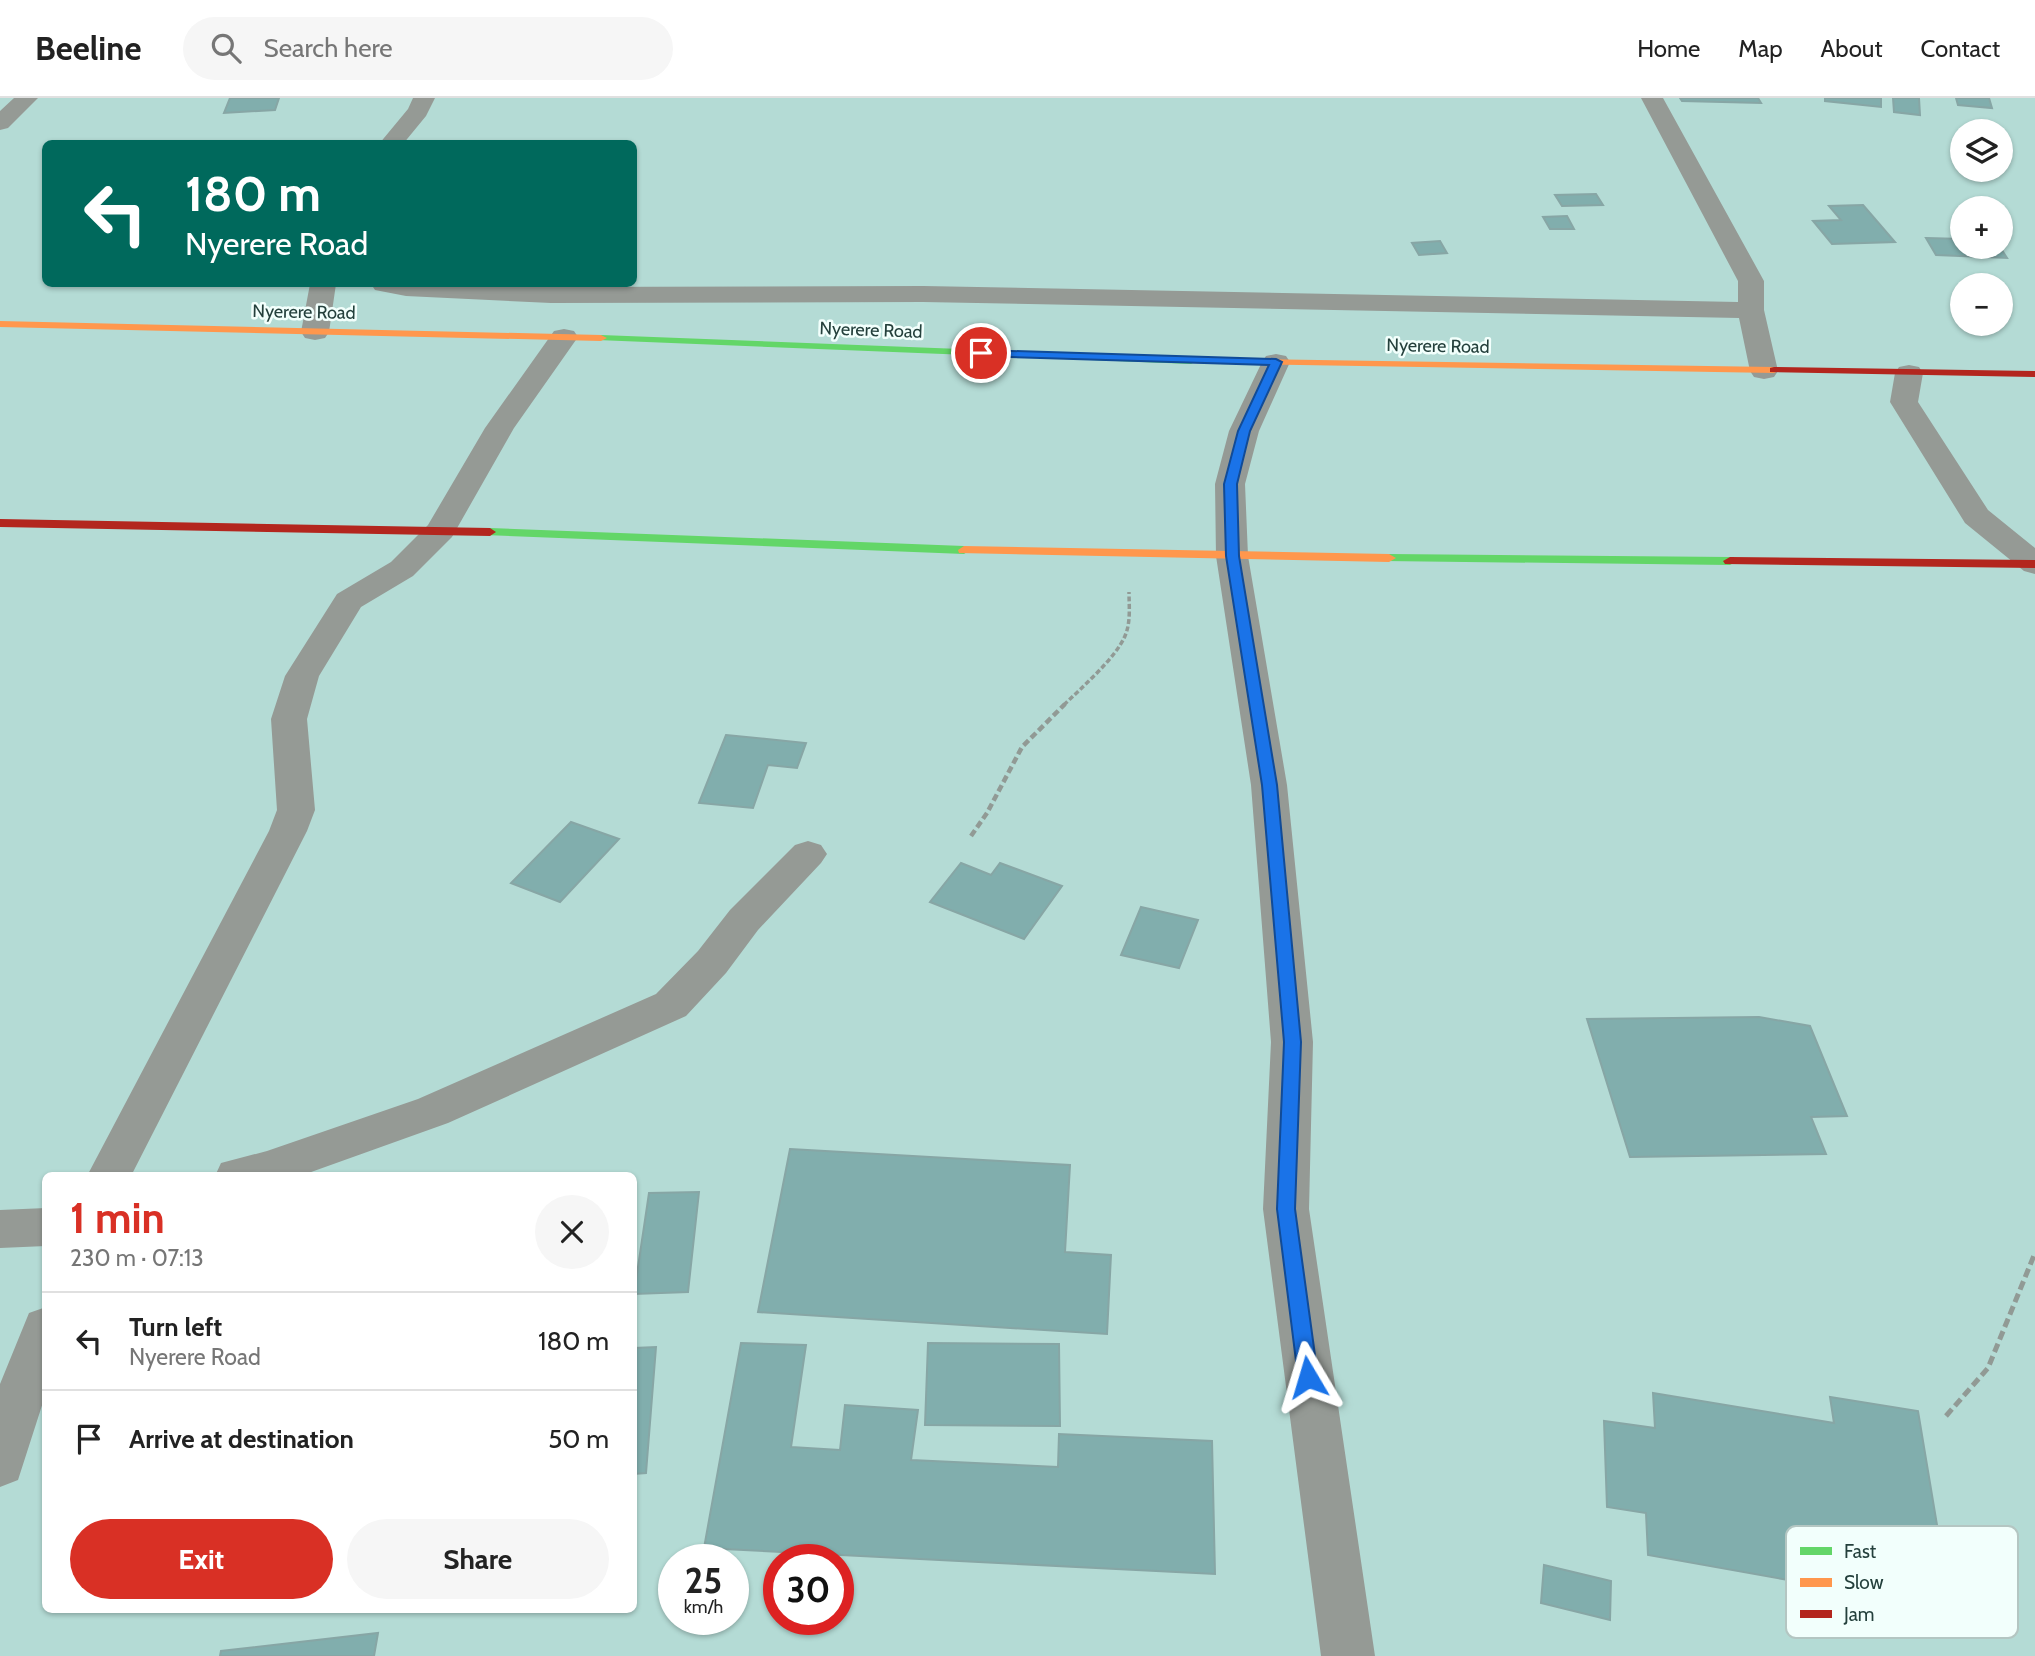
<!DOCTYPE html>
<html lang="en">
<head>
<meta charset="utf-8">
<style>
	:root { --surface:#fff; --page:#f6f6f6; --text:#222; --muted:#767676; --line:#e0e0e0; --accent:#d93025 }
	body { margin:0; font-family:Cabin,sans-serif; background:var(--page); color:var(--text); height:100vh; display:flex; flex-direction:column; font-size:26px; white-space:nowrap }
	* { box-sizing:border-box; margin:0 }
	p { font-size:23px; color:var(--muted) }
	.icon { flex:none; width:38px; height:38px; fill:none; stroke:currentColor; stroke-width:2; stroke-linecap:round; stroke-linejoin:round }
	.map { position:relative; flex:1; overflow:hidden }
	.side { position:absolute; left:42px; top:1074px; width:595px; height:441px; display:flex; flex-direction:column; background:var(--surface); border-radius:10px; box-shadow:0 2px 5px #0004 }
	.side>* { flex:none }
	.top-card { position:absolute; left:42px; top:42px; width:595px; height:147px; border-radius:10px; box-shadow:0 2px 5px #0004; background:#00695c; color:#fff; overflow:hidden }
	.controls { position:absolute; left:1950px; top:21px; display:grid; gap:14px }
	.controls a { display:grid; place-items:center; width:63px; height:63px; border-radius:50%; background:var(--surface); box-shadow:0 2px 5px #0004; font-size:35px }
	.speed { position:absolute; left:658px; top:1446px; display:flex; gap:14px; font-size:35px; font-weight:700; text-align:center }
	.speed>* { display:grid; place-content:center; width:91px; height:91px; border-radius:50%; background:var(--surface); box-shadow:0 2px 5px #0004; line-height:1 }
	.speed small { font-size:18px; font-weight:400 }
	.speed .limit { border:10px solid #d22; background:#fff; color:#111 }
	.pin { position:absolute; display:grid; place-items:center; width:60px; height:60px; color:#fff; margin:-30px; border:4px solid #fff; border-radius:50%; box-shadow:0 2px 7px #0007 }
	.me { position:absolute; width:77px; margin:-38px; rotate:353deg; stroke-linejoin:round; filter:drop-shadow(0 0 5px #0008) }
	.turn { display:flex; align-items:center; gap:24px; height:147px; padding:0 28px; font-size:32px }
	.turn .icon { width:91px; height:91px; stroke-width:2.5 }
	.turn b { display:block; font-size:49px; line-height:60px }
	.round { display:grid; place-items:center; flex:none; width:74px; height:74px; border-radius:37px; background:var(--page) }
	.overview { display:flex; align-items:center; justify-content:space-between; height:119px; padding:0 28px }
	h1 { font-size:42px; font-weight:700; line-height:52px; color:var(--accent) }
	.action { display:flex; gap:14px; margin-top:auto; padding:14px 28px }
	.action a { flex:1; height:80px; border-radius:42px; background:var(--accent); color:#fff; font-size:28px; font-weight:700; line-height:80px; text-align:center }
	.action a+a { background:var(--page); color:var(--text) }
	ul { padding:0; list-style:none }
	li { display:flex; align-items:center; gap:21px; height:98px; padding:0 28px; border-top:2px solid var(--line) }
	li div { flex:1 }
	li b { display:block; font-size:26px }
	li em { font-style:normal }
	header { display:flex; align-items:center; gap:42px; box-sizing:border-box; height:98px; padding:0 35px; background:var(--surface); border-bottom:2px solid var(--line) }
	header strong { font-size:33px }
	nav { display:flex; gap:38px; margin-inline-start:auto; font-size:24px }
	.search { width:490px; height:63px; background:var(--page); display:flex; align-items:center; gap:18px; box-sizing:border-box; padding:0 24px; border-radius:38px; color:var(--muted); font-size:26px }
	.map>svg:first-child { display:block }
	.building { fill:#81aead; stroke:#87a6a5; stroke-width:2 }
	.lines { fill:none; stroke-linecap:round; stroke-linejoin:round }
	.path-far2 { stroke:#919a95; stroke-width:3.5; stroke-dasharray:5 2.5; stroke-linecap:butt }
	.path-far1 { stroke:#919a95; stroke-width:4.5; stroke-dasharray:7 3.5; stroke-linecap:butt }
	.path { stroke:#919a95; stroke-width:5; stroke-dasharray:9 4.5; stroke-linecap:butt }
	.street { fill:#959a95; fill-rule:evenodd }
	.fast { fill:#63d668; fill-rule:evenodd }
	.slow { fill:#ff974d; fill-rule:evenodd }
	.jam { fill:#b3261e; fill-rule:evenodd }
	.route { fill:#1a73e8; stroke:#114b97; stroke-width:2 }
	.labels { text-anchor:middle; stroke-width:5; stroke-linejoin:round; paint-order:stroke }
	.far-street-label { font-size:18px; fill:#24403c; stroke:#f2fffc }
	.key { fill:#f2fffc; stroke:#b4c6c2; stroke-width:2 }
	.key-label { font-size:19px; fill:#24403c }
</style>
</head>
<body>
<header>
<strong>Beeline</strong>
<div class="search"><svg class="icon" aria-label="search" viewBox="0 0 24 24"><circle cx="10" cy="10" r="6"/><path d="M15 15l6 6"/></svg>Search here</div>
<nav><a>Home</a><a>Map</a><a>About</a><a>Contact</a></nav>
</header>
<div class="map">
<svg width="2035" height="1558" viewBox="0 0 2035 1558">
	<rect width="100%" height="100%" fill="#b4dbd5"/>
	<!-- building -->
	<path class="building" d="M230,0H279L275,12L224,15Z
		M1680,0H1758L1761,5L1682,3Z
		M1825,0H1881V9L1825,3Z
		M1893,0H1919L1920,17L1894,14Z
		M1956,0H1989L1992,10L1958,7Z
		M1596,96L1603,107L1562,108L1555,97Z
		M1863,107L1895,144L1832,146L1813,123L1841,122L1829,108Z
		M1567,118L1574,131H1550L1543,119Z
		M1926,140L1962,141V149H2000L2007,160L1936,157Z
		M1440,143L1447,155L1419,157L1412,145Z
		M726,637L806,645L797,670L768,667L753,710L699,705Z
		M571,724L619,741L560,804L511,785Z
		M961,765L991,777L1000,765L1062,788L1024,841L930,804Z
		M1141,809L1198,822L1179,870L1121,857Z
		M1759,919L1810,928L1847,1018L1811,1019L1826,1056L1630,1059L1587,921Z
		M790,1051L1070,1067L1065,1154L1111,1157L1107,1236L758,1214Z
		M699,1094L688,1194L634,1196L649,1095Z
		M741,1245L806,1247L791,1349L840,1352L845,1307L918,1312L911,1362L1058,1369L1059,1336L1212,1343L1215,1476L704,1450Z
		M928,1245L1059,1246L1060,1328L925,1327Z
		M656,1249L646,1375L634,1376V1250Z
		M1653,1295L1834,1325L1830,1299L1918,1313L1951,1511L1648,1457L1646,1415L1607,1409L1604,1323L1655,1330Z
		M1544,1467L1611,1483L1610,1522L1541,1505Z
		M378,1535L374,1558H220L221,1553Z"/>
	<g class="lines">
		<!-- path-far2 -->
		<path class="path-far2" d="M1064,607C1082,589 1115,561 1125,538C1131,524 1129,508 1129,494"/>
		<!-- path-far1 -->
		<path class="path-far1" d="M971,738L987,715L1022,649L1065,606"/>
		<!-- path -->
		<path class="path" d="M1946,1318L1988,1270L2035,1155"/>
		<!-- street -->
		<path class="street" d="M14,0H38L8,30L0,32V13Z
			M413,0H435L426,18L403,46H379L408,11Z
			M1641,0H1663L1764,183V212L1778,273L1774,279L1764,281L1754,279L1750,273L1739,220L923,204L551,205L406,198L375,192L371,186H476L551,189L923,188L1738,204V183Z
			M310,186H336L329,234L325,240L315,242L305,240L301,234Z
			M564,231L574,233L578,239L514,330L452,439L413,478L361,509L319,578L307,621L315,712L307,733L131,1078H87L269,733L277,712L271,621L285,578L337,496L391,464L428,427L485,330L554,233Z
			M1276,256L1286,258L1290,264L1259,333L1245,386L1248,458L1287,687L1313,944L1309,1111L1375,1558H1321L1263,1111L1271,944L1251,687L1216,458L1215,386L1229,333L1262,264L1266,258Z
			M1909,267L1919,269L1923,275L1918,304L1988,412L2035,450V476L2024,473L1965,425L1890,304L1895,275L1899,269Z
			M808,743L821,747L827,756L821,765L758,832L726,875L686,918L448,1025L300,1078H215L221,1065L267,1053L418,1001L656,896L698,853L730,812L795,747Z
			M46,1110V1148L0,1150V1112Z
			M46,1209V1295L18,1382L0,1389V1286L29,1215Z"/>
		<!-- fast -->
		<path class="fast" d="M601,237L1191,260L1197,263L1191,266L597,242V238Z
			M490,430L964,448L970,452L964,456L485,437V431Z
			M1389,456L1730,459L1737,463L1730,467L1384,463L1382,460Z"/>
		<!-- slow -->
		<path class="slow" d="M0,223L601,237L607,240L601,243L0,229Z
			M1191,260L1774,269L1780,272L1774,275L1187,265V261Z
			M964,448L1389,456L1396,460L1389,464L959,455L958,452Z"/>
		<!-- jam -->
		<path class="jam" d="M1774,269L2035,273V279L1770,274V270Z
			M0,421L490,430L496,434L490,438L0,429Z
			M1730,459L2035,462V470L1725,466L1723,463Z"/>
	</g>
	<!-- route -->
	<path class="route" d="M981,252L1276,261L1282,264L1250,333L1237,386L1239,458L1277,687L1301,944L1295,1111L1318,1279L1315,1286L1308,1288L1301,1286L1298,1279L1277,1111L1284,944L1262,687L1226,458L1224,386L1238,333L1269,267L977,258L975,255Z"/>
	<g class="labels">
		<!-- far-street labels -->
		<g class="far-street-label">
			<text transform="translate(304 214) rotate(1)" y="6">Nyerere Road</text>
			<text transform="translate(871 232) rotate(2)" y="6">Nyerere Road</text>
			<text transform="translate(1438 248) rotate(1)" y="6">Nyerere Road</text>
		</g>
	</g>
	<!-- legend -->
	<rect x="1786" y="1428" width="232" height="112" rx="10" class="key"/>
	<rect x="1800" y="1449" width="32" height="8" fill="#63d668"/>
	<rect x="1800" y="1480" width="32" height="9" fill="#ff974d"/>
	<rect x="1800" y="1512" width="32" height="8" fill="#b3261e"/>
	<g class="key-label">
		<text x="1844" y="1460">Fast</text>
		<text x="1844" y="1491">Slow</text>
		<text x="1844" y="1523">Jam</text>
	</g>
</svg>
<div class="controls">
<a><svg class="icon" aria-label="layers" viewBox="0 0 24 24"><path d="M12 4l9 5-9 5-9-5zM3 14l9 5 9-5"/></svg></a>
<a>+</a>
<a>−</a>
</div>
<div class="speed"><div>25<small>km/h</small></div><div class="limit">30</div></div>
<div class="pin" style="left:981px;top:255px;background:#d93025"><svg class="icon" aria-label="arrive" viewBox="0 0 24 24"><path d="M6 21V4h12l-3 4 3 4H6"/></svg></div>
<svg class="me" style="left:1308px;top:1279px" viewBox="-20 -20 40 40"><path d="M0-17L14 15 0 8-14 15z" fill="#1a73e8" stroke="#fff" stroke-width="4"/></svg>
<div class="top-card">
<div class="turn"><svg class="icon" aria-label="left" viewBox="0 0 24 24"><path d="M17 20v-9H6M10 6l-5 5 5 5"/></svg><div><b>180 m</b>Nyerere Road</div></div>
</div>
<section class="side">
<div class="overview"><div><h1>1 min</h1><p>230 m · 07:13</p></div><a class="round"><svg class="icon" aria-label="close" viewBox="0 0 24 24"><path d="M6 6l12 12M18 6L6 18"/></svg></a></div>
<ul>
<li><svg class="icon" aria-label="left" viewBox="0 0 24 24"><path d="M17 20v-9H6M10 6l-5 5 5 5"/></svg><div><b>Turn left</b><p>Nyerere Road</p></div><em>180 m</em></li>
<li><svg class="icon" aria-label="arrive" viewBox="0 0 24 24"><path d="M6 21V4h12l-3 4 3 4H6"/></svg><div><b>Arrive at destination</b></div><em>50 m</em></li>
</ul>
<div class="action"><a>Exit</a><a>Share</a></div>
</section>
</div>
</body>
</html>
